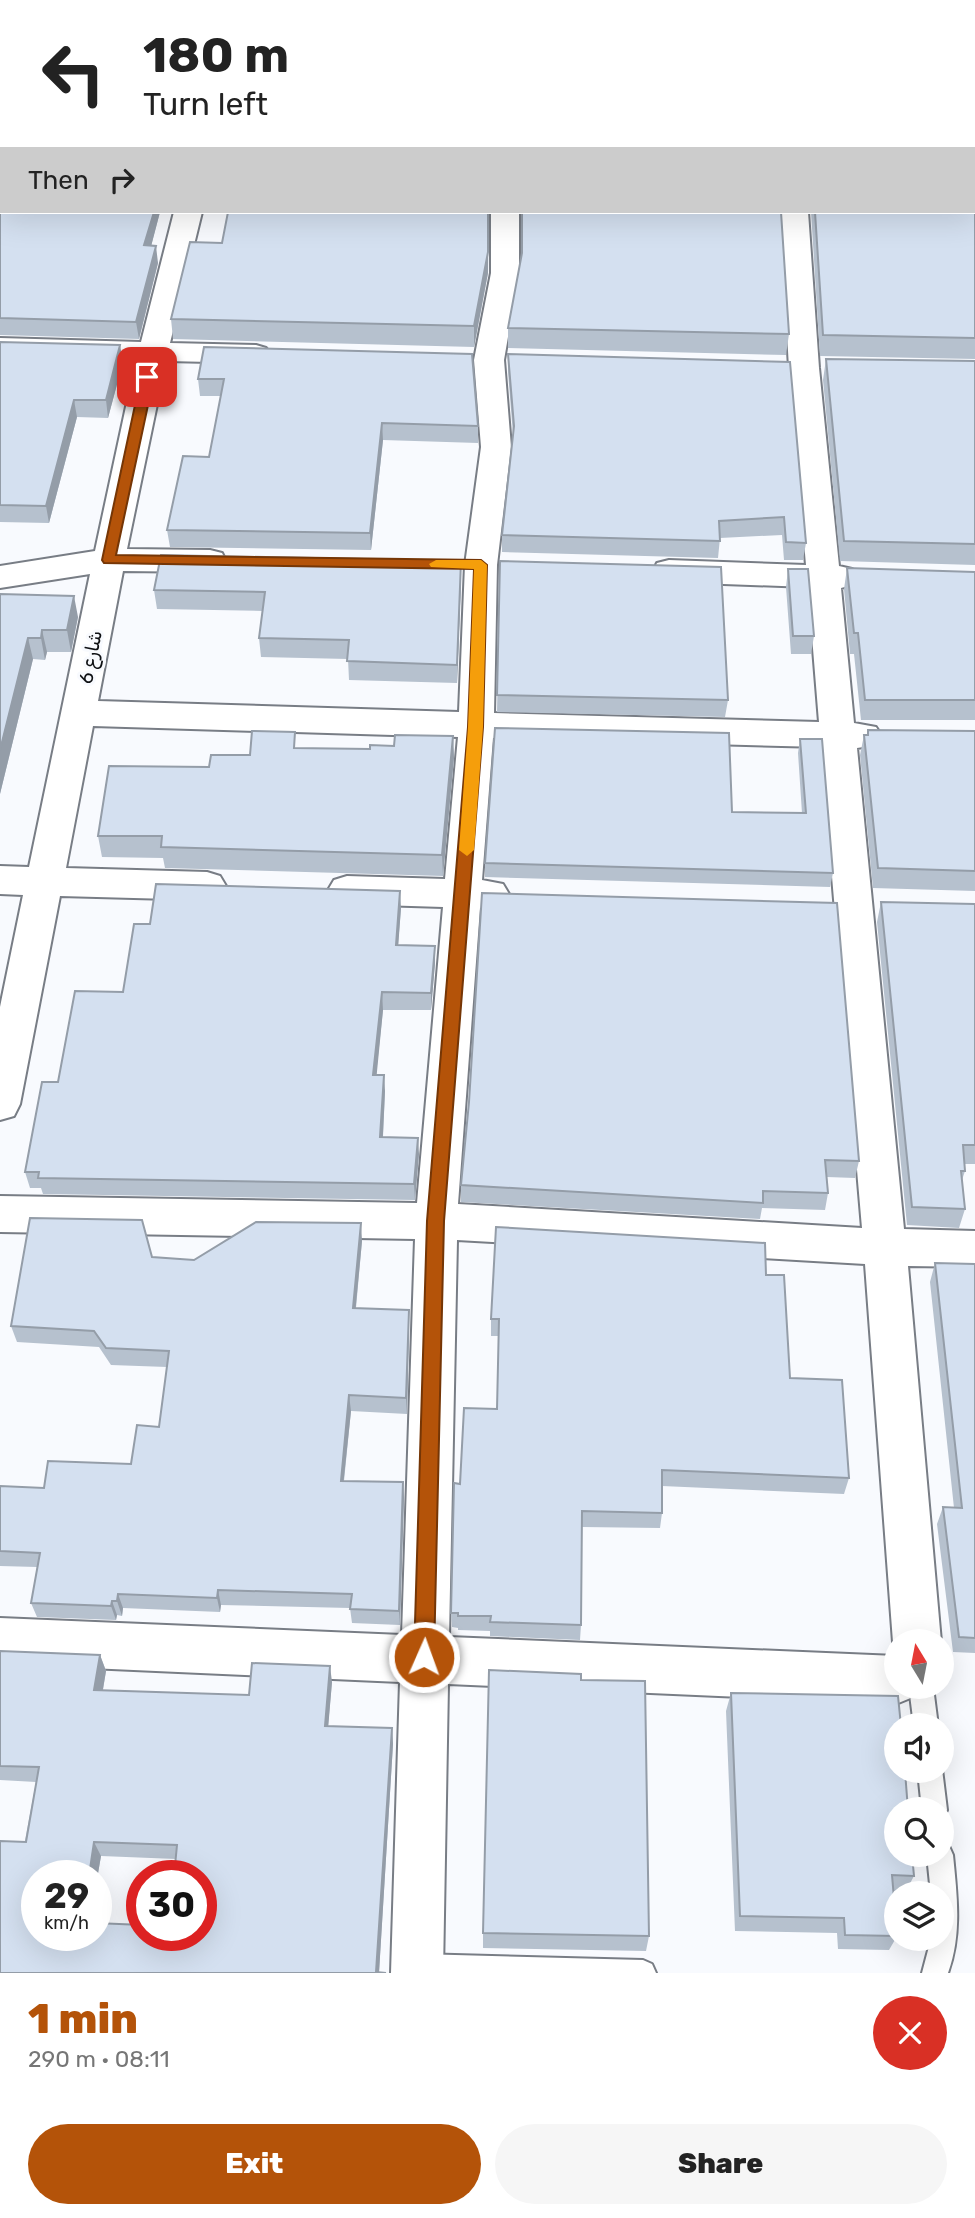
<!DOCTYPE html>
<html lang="en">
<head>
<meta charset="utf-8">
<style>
	:root { --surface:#fff; --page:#f6f6f6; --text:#222; --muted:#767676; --accent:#b45309 }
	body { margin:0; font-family:Rubik,"Noto Naskh Arabic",sans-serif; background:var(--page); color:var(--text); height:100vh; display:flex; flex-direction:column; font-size:26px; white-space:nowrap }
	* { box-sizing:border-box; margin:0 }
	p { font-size:23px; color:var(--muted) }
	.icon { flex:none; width:38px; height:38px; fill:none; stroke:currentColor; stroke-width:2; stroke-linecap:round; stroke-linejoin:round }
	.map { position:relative; height:1973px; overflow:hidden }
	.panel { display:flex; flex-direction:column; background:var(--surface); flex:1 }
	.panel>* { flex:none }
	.hud { position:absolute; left:0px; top:0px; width:976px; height:214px; box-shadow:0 7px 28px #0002; background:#fff; color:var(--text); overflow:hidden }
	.needle { width:46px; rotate:350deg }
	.controls { position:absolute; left:884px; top:1629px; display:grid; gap:14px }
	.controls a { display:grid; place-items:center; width:70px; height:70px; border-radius:50%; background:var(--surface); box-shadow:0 7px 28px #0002; font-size:35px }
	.speed { position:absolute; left:21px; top:1860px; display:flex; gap:14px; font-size:35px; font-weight:700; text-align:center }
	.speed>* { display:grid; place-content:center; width:91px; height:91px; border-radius:50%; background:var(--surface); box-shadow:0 7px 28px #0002; line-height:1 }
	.speed small { font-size:18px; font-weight:400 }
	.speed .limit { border:10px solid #d22; background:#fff; color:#111 }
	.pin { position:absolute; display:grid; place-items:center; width:60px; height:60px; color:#fff; margin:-30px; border-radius:14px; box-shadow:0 4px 10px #0006 }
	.me { position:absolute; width:77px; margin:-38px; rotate:2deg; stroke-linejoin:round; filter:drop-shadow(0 0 5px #0008) }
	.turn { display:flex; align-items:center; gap:24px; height:147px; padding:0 28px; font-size:32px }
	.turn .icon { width:91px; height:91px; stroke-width:2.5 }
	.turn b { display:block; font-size:49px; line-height:60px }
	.then { display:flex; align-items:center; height:66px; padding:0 28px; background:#0003; gap:14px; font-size:26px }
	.round { display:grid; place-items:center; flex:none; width:74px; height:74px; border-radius:37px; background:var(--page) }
	.summary { display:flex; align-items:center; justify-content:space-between; height:119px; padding:0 28px }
	h1 { font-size:42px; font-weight:800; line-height:52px; color:var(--accent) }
	.button { display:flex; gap:14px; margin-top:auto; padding:14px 28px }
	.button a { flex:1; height:80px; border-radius:42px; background:var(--accent); color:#fff; font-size:28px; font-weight:800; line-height:80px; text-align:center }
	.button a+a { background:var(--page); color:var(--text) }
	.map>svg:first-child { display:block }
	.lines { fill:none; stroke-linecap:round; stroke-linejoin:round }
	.lane-casing { stroke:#787d85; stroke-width:4 }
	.street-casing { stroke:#787d85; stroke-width:4 }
	.lane { fill:#fff; fill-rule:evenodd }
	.street { fill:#fff; fill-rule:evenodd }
	.wall { fill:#b6c1ce; fill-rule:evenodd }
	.shaded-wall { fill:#949da8 }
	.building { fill:#d4e0f0; stroke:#949da8; stroke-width:2; fill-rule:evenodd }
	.route { fill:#b45309; stroke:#753606; stroke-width:2 }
	.slow { fill:#f59e0b }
	.labels { text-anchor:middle; stroke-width:6; stroke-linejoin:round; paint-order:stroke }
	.street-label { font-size:19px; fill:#0e1013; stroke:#f8fafe }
</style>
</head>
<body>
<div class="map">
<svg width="975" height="1973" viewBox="0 0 975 1973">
	<rect width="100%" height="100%" fill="#f8fafe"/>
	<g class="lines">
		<!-- lane casing -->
		<g class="lane-casing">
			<path id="lane" d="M909,1687H933L938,1726H914Z
				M942,1769L947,1810L942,1820V1810H922L918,1771Z
				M942,1843L949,1846L953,1855C957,1896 962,1934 948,1973H922L931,1939H942V1894H931L927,1855H942Z
				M418,1954L643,1960L652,1964L656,1973H407L405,1967L409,1958Z"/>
		</g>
		<!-- street casing -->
		<g class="street-casing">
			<path id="street" d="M222,0H246V2H222Z
				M174,212H202L170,343L256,345L266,348L271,354L266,360L256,363L166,361L127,549L210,550L222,553L226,561L222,569L210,572L123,571L98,701L459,712L465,565L481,447L474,360L491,273V212H519V273L504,360L511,447L497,565L494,713L819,722L808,587L669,582L657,579L653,571L657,563L669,560L806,565L789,368L780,212H808L819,368L839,566L852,569L856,577L852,585L841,588L854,723L876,727L882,736L876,745L857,748L904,1229L975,1231V1267L908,1266L941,1642H896V1649L893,1642L865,1264L457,1240L449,1637L896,1656V1687H917L913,1697L896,1704L448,1684L443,1973H391L400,1682L0,1664V1618L402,1635L415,1239L0,1232V1196L417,1203L443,907L347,904L334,900L328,890L334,880L347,876L445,879L458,737L93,726L66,868L207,872L220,876L226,886L220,896L207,900L60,896L20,1104L14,1116L0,1120V1007L23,895L0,894V866L29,867L90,574L0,588V566L95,551L136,360L0,356V338L141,342ZM493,738L821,747L862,1228L458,1204L480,908L503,904L509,894L503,884L482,880Z"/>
		</g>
		<!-- lane -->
		<use href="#lane" class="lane"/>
		<!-- street -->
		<use href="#street" class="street"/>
	</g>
	<!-- wall -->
	<path class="wall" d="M0,0H216V2H2V212H160L151,246L158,263L139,339L0,335V168L1,166L0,167V22L2,20H0Z
		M975,0V359L820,356L811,212H975Z
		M489,212L488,273L474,347L173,339L171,319L222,243Z
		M508,328L789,334L786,355L508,348Z
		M0,342L123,362L108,418L77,417L49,523L0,522Z
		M204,347L478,426V443L383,440L371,550L170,547L167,530L209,457L221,396H200L198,379Z
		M508,354L790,362L806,543L803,560H784L782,535L720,538L718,558L502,552V535L513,435L508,372Z
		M826,359L975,361V565L840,561L823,380Z
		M500,561L728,700L725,717L497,712Z
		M847,568L975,572V720H861L854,654H850L844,589Z
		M788,569L814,636L811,654H791L786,587Z
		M461,580L457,683L349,680L348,659L261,657L259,638L263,611L157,609L154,590Z
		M0,594L78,617L71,652H47L45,660L33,659L0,794Z
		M868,730L975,731V891L873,888L860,755L864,735H867Z
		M453,736L454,758L443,876L165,868L163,858L102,857L98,836L209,767L250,755L297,748L370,749Z
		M800,739L833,873L830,887L485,877V863L732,812L802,813L798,753Z
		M881,902L975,904V1164H964L965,1171L962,1180L965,1209L959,1228L907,1225L877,922Z
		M401,908L398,945L435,963L431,1010H383L376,1075L385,1091L383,1137L419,1154L415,1200L43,1194L41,1188H30L25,1172L58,1082L123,992L150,924Z
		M469,1102L859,1161L855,1178L827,1177L828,1193L825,1210L762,1208L760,1219L461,1202V1185Z
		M362,1241L356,1308L409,1310V1327L407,1414L351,1411L344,1481L403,1482L404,1498L400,1625L352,1623L350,1608L221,1605L220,1612L123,1608L122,1616L117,1615L116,1620L37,1617L31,1603L37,1567L0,1566V1486L44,1488L131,1464L159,1427L167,1367L111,1365L99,1347L17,1342L11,1326L152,1257L194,1260Z
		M935,1263L975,1264V1653L953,1652L937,1524L943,1507L954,1508L930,1282Z
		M766,1275L790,1378L849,1478L844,1494L662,1486V1513L660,1528L582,1527L581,1625L580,1640L490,1636V1631L458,1630V1628L452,1627L451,1613L460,1484L497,1409L499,1336H491V1319Z
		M0,1651L100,1655L106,1671L103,1690L249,1695L332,1682L328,1726L392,1728L393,1744L379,1972L0,1973L36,1782L0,1780ZM101,1856L176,1859L201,1936H37L96,1876V1885Z
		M581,1680L649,1936L646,1951L483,1948V1933Z
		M731,1693L914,1876L906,1891H893L896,1938L889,1950L838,1949L837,1933L735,1931L726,1711Z"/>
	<!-- shaded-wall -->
	<path class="shaded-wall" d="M154,212H160L147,262L144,245Z
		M156,246L158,263L139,339L136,322Z
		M488,252V273L474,347V326Z
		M120,345L123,362L108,418L106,400Z
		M74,400L77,417L49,523L46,506Z
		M382,423L383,440L371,550L370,533Z
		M461,561V580L457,683V665Z
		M74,596L78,617L71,652L67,630Z
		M42,630L47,652L45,660L41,638Z
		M28,638L33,659L0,794V750Z
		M453,736L454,758L443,876L442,855Z
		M400,891L401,908L397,962L396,945Z
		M435,946V963L431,1010V993Z
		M382,992L383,1010L375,1092L373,1075Z
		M384,1075L385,1091L382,1154L380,1137Z
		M418,1138L419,1154L415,1200L414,1184Z
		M361,1223L362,1241L354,1325L353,1308Z
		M409,1310V1327L407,1414L406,1398Z
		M349,1395L351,1411L342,1496L341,1481Z
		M403,1482L404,1498L400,1625L399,1611Z
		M218,1590L221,1605L220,1612L217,1598Z
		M118,1594L123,1608L122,1616L117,1601Z
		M112,1601L117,1615L116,1620L111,1606Z
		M100,1655L106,1671L100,1706L94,1690Z
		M330,1666L332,1682L327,1741L325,1726Z
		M392,1728L393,1744L379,1973H376Z
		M94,1842L101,1856L96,1885V1876H89Z"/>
	<!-- building -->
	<path class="building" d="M0,0H210V2H2V212H154L144,245L156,246L136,322L0,318V168L1,167V151L0,150V22L2,20V5L0,4Z
		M267,0H975V338L823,335L815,212H975V2H266Z
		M228,212H488V252L474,326L171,319L190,242L222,243Z
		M522,212H781L789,334L508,328L522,253Z
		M0,342L120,345L106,400H74L46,506L0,505Z
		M204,347L472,354L478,426L382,423L370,533L167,530L183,456L209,457L224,379H198Z
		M508,354L790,362L806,543L786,542L784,517L719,521L720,541L502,535L514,426Z
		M826,359L975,361V544L844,541Z
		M161,555L461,561L457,665L347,661L349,640L259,638L265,592L154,590Z
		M500,561L721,567L728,700L497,695Z
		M847,568L975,572V700H865L858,633H854Z
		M788,569H808L814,636H793Z
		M0,594L74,596L67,630H42L41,638H28L0,750Z
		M495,728L729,733L732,812L806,813L800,739H822L833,873L485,863Z
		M868,730L975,731V871L878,868L864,735H868Z
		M252,731L295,732L294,748L370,749V745L394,746L395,735L453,736L442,855L161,847L162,836H98L109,766L209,767L211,755H250Z
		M156,884L400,891L396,945L435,946L431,993L382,992L373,1075H384L380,1137L418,1138L414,1184L38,1178L39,1172H25L42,1082H58L75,991L123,992L134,924H150Z
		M482,893L837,903L859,1161L825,1160L828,1193L763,1191V1203L461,1185L469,1102Z
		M881,902L975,904V1145H963L965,1171H961L965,1209L912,1207Z
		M30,1218L142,1220L152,1257L194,1260L256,1222L361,1223L353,1308L409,1310L406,1398L349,1395L341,1481L403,1482L399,1611L350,1609L352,1594L218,1590L217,1598L118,1594L117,1601H112L111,1606L31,1603L40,1553L0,1551V1486L44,1488L48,1461L131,1464L137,1425L159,1427L169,1351L106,1348L94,1331L11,1326Z
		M496,1227L765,1243L766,1275H784L790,1378L842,1380L849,1478L662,1470V1513L582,1511L581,1625L490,1622L491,1616H458V1613H451L454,1483L460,1484L464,1408L497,1409L499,1319H491Z
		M935,1263L975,1264V1638L959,1637L943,1507L962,1508Z
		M0,1651L100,1655L94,1690L249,1695L252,1663L330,1666L325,1726L392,1728L376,1972L386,1973H0V1841L26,1842L39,1767L0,1766ZM94,1842L177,1845L174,1876H201V1936H142V1925L96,1923V1936H37V1876H89Z
		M489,1670L581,1674V1680L645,1681L649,1936L483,1933Z
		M731,1693L898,1696L901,1726H896V1771H905L908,1810H896V1855H912L914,1876L892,1875L896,1922V1936L845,1935L844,1918L740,1916Z"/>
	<!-- route -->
	<path class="route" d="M147,373L154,377L116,555L481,560L487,565L483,727L444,1221L434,1657L431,1664L424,1667L417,1664L414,1657L427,1221L468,727L474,569L104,563L102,560L141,377Z"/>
	<!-- slow -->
	<path class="slow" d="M436,560H481L487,565L483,727L474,850L467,856L459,850L468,727L474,569L431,567L429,564Z"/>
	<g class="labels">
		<!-- street labels -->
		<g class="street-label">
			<text transform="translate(90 657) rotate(-79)" y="7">شارع 6</text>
		</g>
	</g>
</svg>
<div class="controls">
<a><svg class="needle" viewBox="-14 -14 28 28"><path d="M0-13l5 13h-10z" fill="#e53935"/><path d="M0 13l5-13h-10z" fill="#767676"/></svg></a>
<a><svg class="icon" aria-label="sound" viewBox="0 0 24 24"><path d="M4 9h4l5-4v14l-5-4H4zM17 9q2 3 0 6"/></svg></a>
<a><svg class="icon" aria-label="search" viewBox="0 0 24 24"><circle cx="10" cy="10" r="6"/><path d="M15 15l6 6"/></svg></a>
<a><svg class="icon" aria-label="layers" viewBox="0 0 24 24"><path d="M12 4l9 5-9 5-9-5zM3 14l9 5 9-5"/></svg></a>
</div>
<div class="speed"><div>29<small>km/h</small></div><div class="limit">30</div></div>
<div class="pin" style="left:147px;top:377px;background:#d93025"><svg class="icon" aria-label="arrive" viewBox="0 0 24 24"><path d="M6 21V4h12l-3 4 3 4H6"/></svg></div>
<svg class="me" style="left:424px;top:1657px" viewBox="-20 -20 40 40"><circle r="17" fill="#b45309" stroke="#fff" stroke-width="3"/><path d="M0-11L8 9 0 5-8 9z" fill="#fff"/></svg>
<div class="hud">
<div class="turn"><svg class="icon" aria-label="left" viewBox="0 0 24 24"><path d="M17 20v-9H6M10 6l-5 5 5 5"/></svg><div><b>180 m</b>Turn left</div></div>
<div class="then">Then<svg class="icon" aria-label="right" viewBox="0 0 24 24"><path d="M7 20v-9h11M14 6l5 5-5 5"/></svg></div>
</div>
</div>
<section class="panel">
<div class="summary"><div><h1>1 min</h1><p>290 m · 08:11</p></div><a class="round" style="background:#d93025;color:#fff"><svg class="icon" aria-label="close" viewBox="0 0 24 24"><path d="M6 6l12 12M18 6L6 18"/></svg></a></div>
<div class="button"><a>Exit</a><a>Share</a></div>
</section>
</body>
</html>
